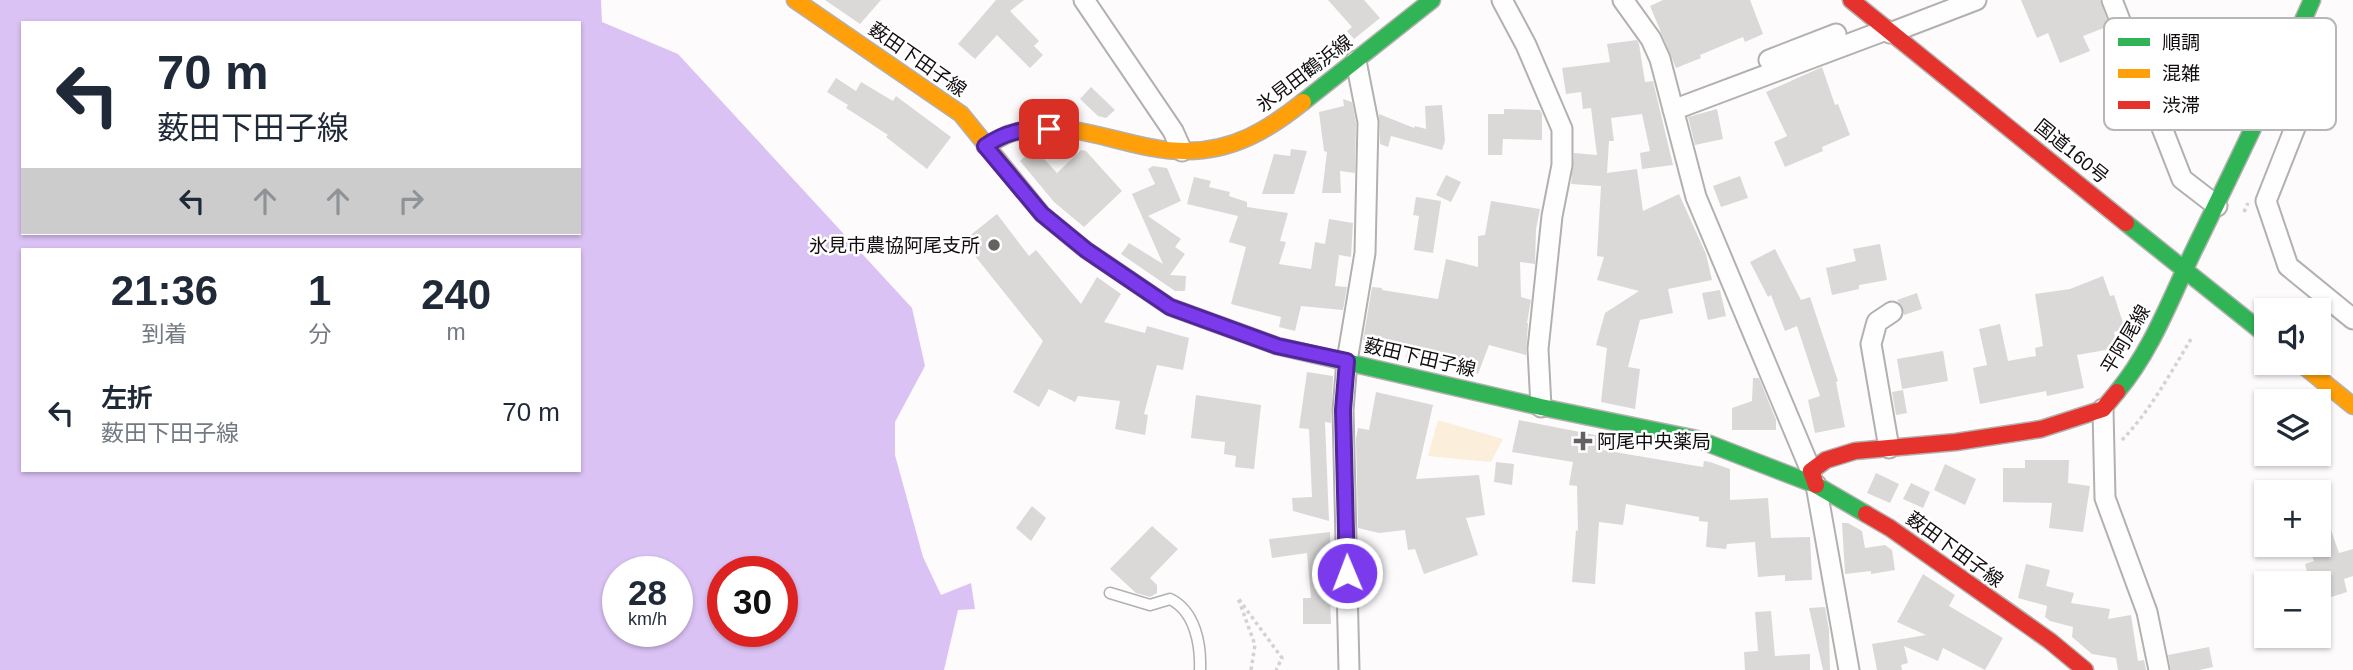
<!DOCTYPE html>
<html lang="ja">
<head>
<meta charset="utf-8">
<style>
	:root { --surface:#fff; --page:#f6f6f7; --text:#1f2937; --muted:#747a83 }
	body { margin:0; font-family:Helvetica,"Noto Sans JP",sans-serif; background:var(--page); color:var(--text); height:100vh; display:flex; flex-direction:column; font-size:26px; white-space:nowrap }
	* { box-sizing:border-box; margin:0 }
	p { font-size:23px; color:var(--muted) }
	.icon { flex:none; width:38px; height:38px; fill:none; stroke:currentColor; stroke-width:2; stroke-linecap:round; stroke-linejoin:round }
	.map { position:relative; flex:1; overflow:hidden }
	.details { position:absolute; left:21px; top:248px; width:560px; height:224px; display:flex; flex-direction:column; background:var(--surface); border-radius:0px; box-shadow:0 2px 5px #0004 }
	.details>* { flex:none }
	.guide { position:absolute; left:21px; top:21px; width:560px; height:214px; border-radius:0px; box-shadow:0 2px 5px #0004; background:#fff; color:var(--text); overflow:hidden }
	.tools { position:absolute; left:2254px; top:298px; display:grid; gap:14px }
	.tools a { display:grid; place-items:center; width:77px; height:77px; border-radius:0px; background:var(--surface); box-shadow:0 2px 5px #0004; font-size:35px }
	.speed { position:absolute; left:602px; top:556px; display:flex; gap:14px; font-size:35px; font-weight:700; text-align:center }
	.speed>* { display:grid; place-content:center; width:91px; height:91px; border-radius:50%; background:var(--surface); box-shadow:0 2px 5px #0004; line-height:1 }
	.speed small { font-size:18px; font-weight:400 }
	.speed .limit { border:10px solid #d22; background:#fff; color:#111 }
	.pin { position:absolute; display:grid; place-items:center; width:60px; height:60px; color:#fff; margin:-30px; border-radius:14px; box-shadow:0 4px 10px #0006 }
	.me { position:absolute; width:77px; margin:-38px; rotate:359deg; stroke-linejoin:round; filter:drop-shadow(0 0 5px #0008) }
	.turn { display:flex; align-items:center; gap:24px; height:147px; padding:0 21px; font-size:32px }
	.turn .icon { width:91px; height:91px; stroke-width:2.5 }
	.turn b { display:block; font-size:49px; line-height:60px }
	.lanes { display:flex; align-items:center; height:66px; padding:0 21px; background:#0003; justify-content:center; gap:35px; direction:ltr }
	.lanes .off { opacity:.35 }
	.eta { display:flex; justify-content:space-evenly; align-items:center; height:119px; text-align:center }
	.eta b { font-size:42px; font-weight:800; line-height:49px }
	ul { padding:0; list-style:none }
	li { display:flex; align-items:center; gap:21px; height:91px; padding:0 21px }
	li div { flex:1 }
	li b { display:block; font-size:26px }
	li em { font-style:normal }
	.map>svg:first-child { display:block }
	.green { fill:#fbeedb }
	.water { fill:#dbc2f5; fill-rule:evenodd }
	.building { fill:#dbd8d8 }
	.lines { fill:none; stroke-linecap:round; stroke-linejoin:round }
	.lane-casing { stroke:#b3b0b0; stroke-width:13 }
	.street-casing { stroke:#b3b0b0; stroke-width:23 }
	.fast-casing { stroke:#b3b0b0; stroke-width:19 }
	.slow-casing { stroke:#b3b0b0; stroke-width:19 }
	.jam-casing { stroke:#b3b0b0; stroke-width:19 }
	.path { stroke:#d3d3d3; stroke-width:3.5; stroke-dasharray:3.5 3.5; stroke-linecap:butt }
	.lane { stroke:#fffefe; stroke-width:10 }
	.street { stroke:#fffefe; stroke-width:19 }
	.fast { stroke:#30b455; stroke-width:16 }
	.slow { stroke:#ff9f0a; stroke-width:16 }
	.jam { stroke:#e5322d; stroke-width:16 }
	.route-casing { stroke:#51269a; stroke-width:18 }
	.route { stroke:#7c3aed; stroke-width:12 }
	.poi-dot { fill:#646162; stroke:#fff; stroke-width:2.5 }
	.labels { text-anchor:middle; stroke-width:5; stroke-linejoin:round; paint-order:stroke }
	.street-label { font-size:19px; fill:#120e0f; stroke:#fff }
	.poi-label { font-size:19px; fill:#120e0f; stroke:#fff; text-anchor:end }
	.key { fill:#fff; stroke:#b8b7b7; stroke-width:2 }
	.key-label { font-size:19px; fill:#120e0f }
</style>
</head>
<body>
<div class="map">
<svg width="2353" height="670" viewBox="0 0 2353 670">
	<rect width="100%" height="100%" fill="#fdfbfb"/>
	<!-- green -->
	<path class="green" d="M1438,420L1503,439L1491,462L1428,456Z"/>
	<!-- water -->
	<path class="water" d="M0,0H601L602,22L678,54L912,308L925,366L895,422V455L923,557L941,595L971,583L975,609L958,610L944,670H0ZM23,23H579V233H23ZM23,250H579V471H23ZM618,572H677V632H618ZM782,572V632H723V572Z"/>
	<!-- building -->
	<path class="building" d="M825,0H881L860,24Z
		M996,0H1024L1010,11L1039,41L1034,46L1043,55L1030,68L997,35L975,59L958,44Z
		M1328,0H1364L1380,18L1354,39L1347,31L1352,27Z
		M1663,0H1750L1763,34L1745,42L1743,37L1700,55L1701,58L1676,68L1650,6Z
		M2021,0H2100L2109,26L2083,36L2090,51L2060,63L2048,33L2037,38Z
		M1637,40L1639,44L1645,82L1653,81L1673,165L1642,169L1640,153L1650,151L1642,114L1611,118L1614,141H1609L1607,173L1637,169L1643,211L1679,194L1706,254L1712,280L1668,289L1673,313L1640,320L1628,367L1640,369L1635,409L1601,402L1607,348L1596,345L1605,313L1639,291L1597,280L1604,257L1597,256L1601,186L1571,184L1574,153L1597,155L1591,108L1583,109L1581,92L1566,94L1562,68L1610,62L1607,44Z
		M1822,67L1835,105L1838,104L1850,135L1822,147L1823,151L1785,167L1774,142L1787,136L1766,92Z
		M836,78L856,91L861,82L893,101L896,96L951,137L927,169L886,137L888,135L846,108L848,105L827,92Z
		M1091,87L1115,110L1106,118L1098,116L1080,99Z
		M1343,99L1352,102L1356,123L1355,173L1340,171L1341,193H1322L1327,152L1324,151L1319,112L1344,106Z
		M1442,105L1445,141L1442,150L1391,136L1388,147L1380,144L1379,114L1414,128L1415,126L1426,129L1425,106Z
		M1504,109L1540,110L1542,114V140L1503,139L1502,155H1488V114H1504Z
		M1717,109L1723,139L1695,145L1688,117Z
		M1034,148L1057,173L1081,150L1086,151L1122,191L1084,227L1054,202L1020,161Z
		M1291,149L1307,151L1294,194H1262L1274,154L1290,156Z
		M1153,166L1167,168L1181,201L1148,216L1181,239L1175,247L1185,254L1170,275L1186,276L1185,291H1175L1121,254L1129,243L1163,264L1132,194L1155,184L1148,169Z
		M1446,175L1461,182L1451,202L1436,195Z
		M1740,176L1748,198L1721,207L1713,186Z
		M1194,177L1211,181L1209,187L1230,192L1229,196L1247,202V207L1288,213L1280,241L1286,242L1279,264L1311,269L1315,242L1325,244L1329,219L1353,223L1351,257L1339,255L1335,286L1347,287L1343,310L1301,306L1295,331L1279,327L1281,317L1231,304L1246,247L1229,242L1238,216L1187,204Z
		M1416,197L1441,201L1433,253L1414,250L1419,216L1413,215Z
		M1491,201L1540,209L1536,229L1535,264L1520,262L1521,297L1531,300L1527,323H1528L1526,355L1489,345L1478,374L1439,359L1437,365L1406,357L1409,346L1363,340L1372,287L1382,288V290L1438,299L1446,259L1478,267V236L1485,235Z
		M997,214L1029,256L1036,250L1081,304L1097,277L1121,294L1104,322L1145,333L1147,326L1189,338L1183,370L1157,365L1144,414L1148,415L1145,435L1115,429L1120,401L1078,396L1075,402L1049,389L1039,407L1013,392L1043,341L963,241Z
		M1880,244L1887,280L1859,285V289L1832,295L1826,268L1856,261L1853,249Z
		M1775,249L1801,300L1810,297L1838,381L1836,382L1845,427L1815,433L1808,400L1820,396L1797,326L1785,331L1771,295L1768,297L1750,262Z
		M2103,276L2110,296L2114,295L2125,329L2114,332L2117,348L2077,355L2084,388L2047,396L2046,391L1980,404L1973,368L1987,365L1979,329L2000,324L2008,361L2036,356L2035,348L2043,346L2035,294L2070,289Z
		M1720,290L1726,316L1708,320L1702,293Z
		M1917,293L1922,309L1904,315L1902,306L1897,300Z
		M1943,351L1948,381L1902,389L1897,359Z
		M1307,372L1333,376L1331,423L1325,422L1329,521L1293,511L1292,498L1312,497L1309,429L1299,428Z
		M1753,378H1759L1776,420V430H1732V408L1752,401Z
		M1903,390L1907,413L1896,415L1892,392Z
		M1376,392L1433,405L1416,479L1479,475L1485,515L1466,518L1478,555L1424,574L1415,549L1408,550L1405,530L1379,533L1358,528L1356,439L1358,428L1369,430Z
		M1196,395L1261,405L1254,469L1235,467L1236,456L1224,454L1225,442L1191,438Z
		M1519,420L1605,437L1603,450L1703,467L1704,461L1710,462L1730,469V500L1768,498L1771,538L1810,537L1812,580L1785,581V575L1758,577L1755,542L1727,544L1726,549L1706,547L1708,522L1699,521V517L1626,504L1623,525L1599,522L1595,584L1572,582L1576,530L1578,531L1577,486L1569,485L1573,462L1512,452Z
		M2025,460H2069L2068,483L2090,486L2083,532L2049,528L2052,503L2003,502V468H2025Z
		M1496,462L1514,464L1512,485L1494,482Z
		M1945,464L1976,479L1965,505L1934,490Z
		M1876,473L1899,484L1890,503L1867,493Z
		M1911,483L1930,492L1923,508L1903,499Z
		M2321,501L2339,553L2353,549V576L2344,579L2347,592L2325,599L2322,588L2319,589V583H2310L2305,564L2314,561L2308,544H2319V502Z
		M1032,506L1046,518L1031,541L1016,528Z
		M1842,523H1848L1862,531L1865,548L1885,545L1892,550L1895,570L1871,574V571L1845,574Z
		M1152,526L1178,549L1150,578L1157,585V593L1150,597L1136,593L1110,569Z
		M1330,532V545H1334L1335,595L1330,596L1331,624H1303V598H1311L1307,553L1272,558L1269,539Z
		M2026,564L2050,570L2046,586L2074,593L2071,603L2110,609L2108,619L2131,615L2138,661L2144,660L2146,670H2118L2116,658L2092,654L2072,637L2073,627L2050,621L2045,617L2047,606L2018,598Z
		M1923,574L1955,595L1949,606L2003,638L1985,670L1943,648L1938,661L1904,646L1908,663L1901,665L1902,670H1877L1872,644L1926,635L1897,622Z
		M1825,607L1829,630L1830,670H1823L1809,608Z
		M1771,611L1775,656L1810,654V670H1745L1744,652L1758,651L1755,612Z
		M2209,647L2213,667L2199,670H2171L2168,655Z"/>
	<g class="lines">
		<!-- lane casing -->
		<g class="lane-casing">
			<path id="lane" d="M1110,593L1150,605L1170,599C1195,611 1201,644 1200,670"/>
		</g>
		<!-- street casing -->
		<g class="street-casing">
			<path id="street" d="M1084,0L1173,131L1182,151
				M1502,0L1526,45L1562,129V165L1552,216L1538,349L1541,407
				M1623,0L1651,39L1660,59L1696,197L1811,471
				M2112,0L2182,179L2217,206
				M1890,33L1976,0
				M2291,50L2304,105L2266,201L2288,266L2353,319
				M1769,60L1836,34
				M1673,110L1886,30
				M2103,409L2105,498L2147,612L2159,670
				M1889,448L1871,344L1877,322L1892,312
				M1816,485L1849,670
				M1349,670L1343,410L1347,361L1365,253L1368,122L1356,61"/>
		</g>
		<!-- fast casing -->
		<g class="fast-casing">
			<path id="fast" d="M1303,102L1432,0
				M2126,223L2266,335
				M1203,319L1277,346L1541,407L1697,439L1816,485L1866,514
				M2117,392C2152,350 2170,300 2193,252C2234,168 2275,85 2312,0"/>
		</g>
		<!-- slow casing -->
		<g class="slow-casing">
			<path id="slow" d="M795,0L961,114L1042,214L1086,250L1170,307L1203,319
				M985,146C993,142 1001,137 1009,134C1068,113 1128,152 1187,151C1233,151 1268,130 1303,102
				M2299,362L2353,406"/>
		</g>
		<!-- jam casing -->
		<g class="jam-casing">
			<path id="jam" d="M1851,0L2126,223
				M1816,485L1811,471L1826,460L1855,451L1956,442L2041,429L2103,409L2117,392
				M1866,514L1890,528L2050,641L2085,670"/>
		</g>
		<!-- path -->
		<path class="path" d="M2244,212L2248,203
			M2122,440C2150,411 2170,374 2191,339
			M1251,670L1255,645L1238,598L1282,658L1276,670"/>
		<!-- lane -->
		<use href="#lane" class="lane"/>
		<!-- street -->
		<use href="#street" class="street"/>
		<!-- fast -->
		<use href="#fast" class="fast"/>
		<!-- slow -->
		<use href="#slow" class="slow"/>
		<!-- jam -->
		<use href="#jam" class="jam"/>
	</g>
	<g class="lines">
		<!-- route casing -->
		<g class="route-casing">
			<path id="route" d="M1049,129C1025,128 1005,132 985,146L1042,214L1086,250L1170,307L1277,346L1347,361L1343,410L1347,573"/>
		</g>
		<!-- route -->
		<use href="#route" class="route"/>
	</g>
	<!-- markers -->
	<g class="poi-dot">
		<circle cx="994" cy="245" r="7"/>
		<path d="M1579.5 430.5h7v7h7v7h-7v7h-7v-7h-7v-7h7z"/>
	</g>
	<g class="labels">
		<!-- street labels -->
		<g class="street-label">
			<text transform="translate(918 59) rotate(35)" y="7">薮田下田子線</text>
			<text transform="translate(1304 73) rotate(-37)" y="7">氷見田鶴浜線</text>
			<text transform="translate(2072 151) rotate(39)" y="7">国道160号</text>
			<text transform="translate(2125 339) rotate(-59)" y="7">平阿尾線</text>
			<text transform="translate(1420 357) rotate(13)" y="7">薮田下田子線</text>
			<text transform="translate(1955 549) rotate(36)" y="7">薮田下田子線</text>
		</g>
		<!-- poi labels -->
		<g class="poi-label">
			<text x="980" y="252">氷見市農協阿尾支所</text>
			<text x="1597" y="448" text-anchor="start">阿尾中央薬局</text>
		</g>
	</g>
	<!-- legend -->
	<rect x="2104" y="18" width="232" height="112" rx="10" class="key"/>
	<rect x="2118" y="38" width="32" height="8" fill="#30b455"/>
	<rect x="2118" y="69" width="32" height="9" fill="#ff9f0a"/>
	<rect x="2118" y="101" width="32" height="8" fill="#e5322d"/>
	<g class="key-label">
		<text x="2162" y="49">順調</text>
		<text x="2162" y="80">混雑</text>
		<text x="2162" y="112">渋滞</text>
	</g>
</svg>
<div class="tools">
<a><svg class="icon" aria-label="sound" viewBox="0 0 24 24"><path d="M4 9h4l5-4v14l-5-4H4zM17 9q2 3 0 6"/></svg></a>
<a><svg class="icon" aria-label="layers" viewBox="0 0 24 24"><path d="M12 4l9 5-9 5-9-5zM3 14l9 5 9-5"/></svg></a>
<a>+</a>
<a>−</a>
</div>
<div class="speed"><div>28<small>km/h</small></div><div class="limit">30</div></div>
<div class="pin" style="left:1049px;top:129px;background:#d93025"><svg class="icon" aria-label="arrive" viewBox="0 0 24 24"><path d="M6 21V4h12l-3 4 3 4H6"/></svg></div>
<svg class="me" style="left:1347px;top:573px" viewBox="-20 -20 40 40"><circle r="17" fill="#7c3aed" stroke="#fff" stroke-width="3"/><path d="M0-11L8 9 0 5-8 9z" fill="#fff"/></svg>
<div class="guide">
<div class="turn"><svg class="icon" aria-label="left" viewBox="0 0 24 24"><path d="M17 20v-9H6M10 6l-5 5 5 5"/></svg><div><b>70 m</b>薮田下田子線</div></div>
<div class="lanes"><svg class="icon" aria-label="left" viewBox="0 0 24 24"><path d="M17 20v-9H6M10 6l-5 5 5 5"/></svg><svg class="icon off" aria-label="ahead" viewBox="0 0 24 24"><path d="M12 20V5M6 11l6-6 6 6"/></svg><svg class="icon off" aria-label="ahead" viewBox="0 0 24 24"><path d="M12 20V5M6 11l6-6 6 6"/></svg><svg class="icon off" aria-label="right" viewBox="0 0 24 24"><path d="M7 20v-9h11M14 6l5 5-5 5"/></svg></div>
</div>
<section class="details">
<div class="eta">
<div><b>21:36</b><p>到着</p></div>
<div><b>1</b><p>分</p></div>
<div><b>240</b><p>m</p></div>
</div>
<ul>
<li><svg class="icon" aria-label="left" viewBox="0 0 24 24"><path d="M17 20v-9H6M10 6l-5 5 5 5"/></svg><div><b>左折</b><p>薮田下田子線</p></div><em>70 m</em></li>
</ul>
</section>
</div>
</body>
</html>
